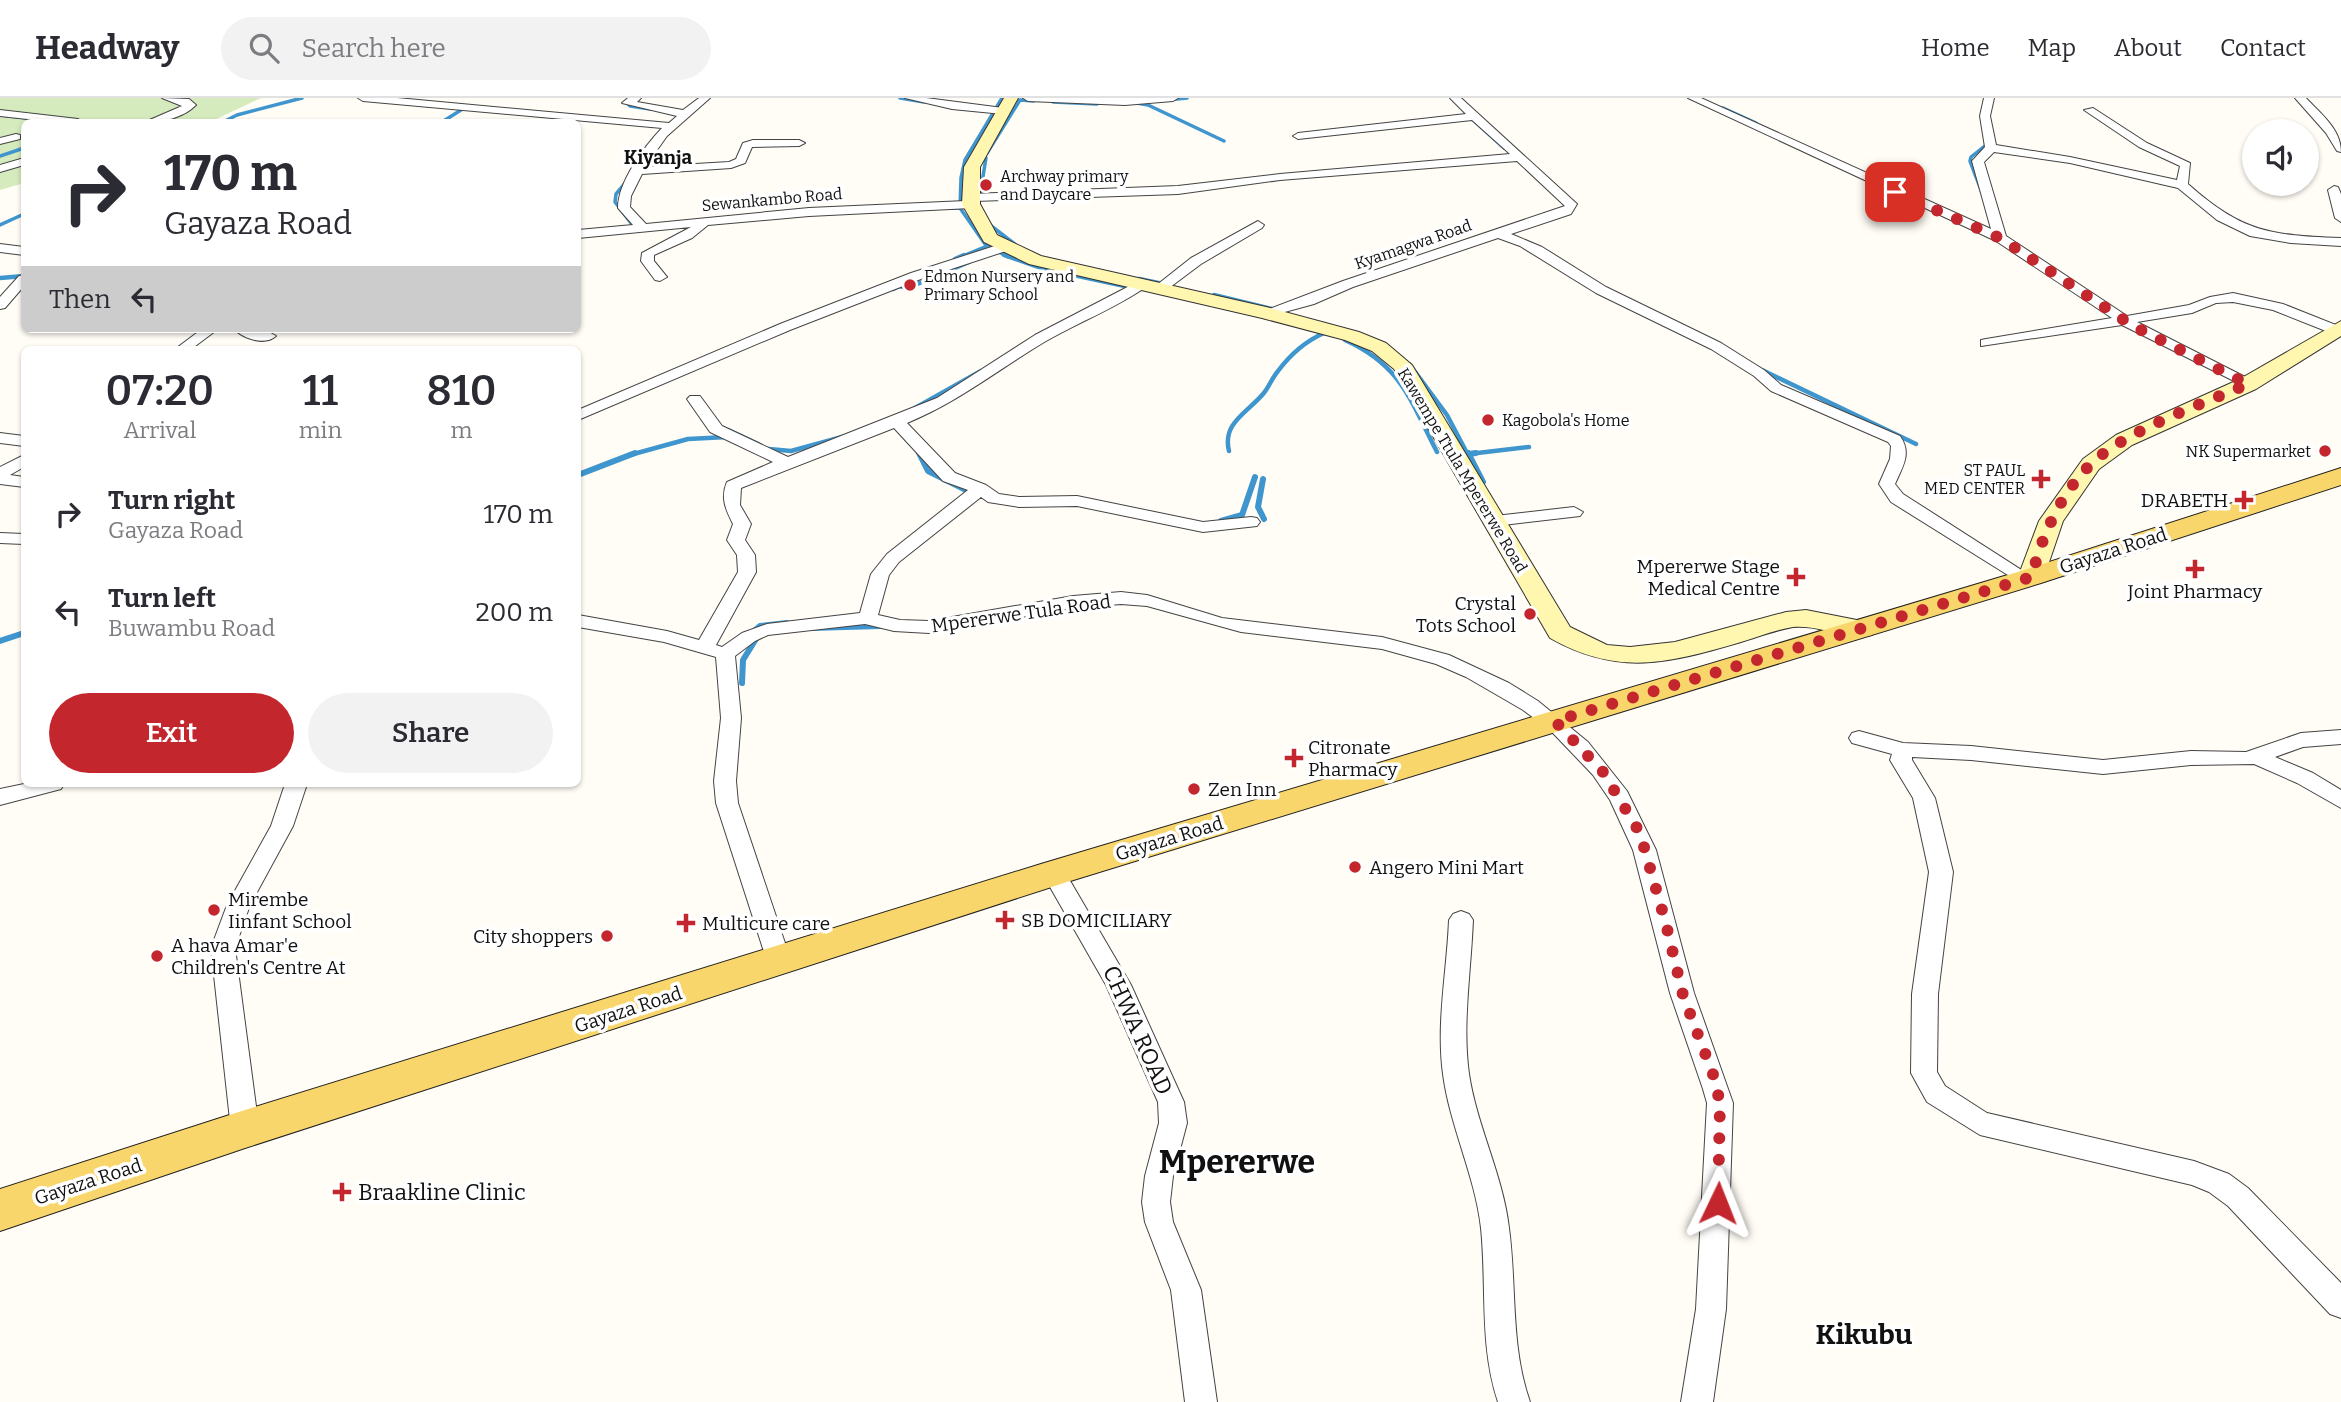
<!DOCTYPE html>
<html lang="en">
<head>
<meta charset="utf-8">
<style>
	:root { --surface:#fff; --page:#f2f2f3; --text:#2b2b33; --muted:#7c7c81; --line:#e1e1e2; --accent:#c4262e }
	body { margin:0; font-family:Bitter,serif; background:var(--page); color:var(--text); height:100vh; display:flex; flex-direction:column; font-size:26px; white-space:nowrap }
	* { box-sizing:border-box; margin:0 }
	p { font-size:23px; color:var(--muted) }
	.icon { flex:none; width:38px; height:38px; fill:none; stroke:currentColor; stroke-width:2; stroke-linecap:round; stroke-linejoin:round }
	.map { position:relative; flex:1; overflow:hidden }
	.sheet { position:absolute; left:21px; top:248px; width:560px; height:441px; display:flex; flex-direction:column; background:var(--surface); border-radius:10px; box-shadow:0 2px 5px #0004 }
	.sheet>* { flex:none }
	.guide { position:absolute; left:21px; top:21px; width:560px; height:214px; border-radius:10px; box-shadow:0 2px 5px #0004; background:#fff; color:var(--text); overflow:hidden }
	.tools { position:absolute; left:2242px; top:21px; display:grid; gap:14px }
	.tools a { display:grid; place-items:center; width:77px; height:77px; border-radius:50%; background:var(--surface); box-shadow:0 2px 5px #0004; font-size:35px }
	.pin { position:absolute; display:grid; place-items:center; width:60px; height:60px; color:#fff; margin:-30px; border-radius:14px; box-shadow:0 4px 10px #0006 }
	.me { position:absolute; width:77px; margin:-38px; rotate:2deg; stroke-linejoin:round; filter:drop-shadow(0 0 5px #0008) }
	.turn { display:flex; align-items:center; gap:24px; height:147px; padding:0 28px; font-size:32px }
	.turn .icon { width:91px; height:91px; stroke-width:2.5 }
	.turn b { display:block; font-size:49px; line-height:60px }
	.then { display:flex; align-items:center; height:66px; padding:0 28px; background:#0003; gap:14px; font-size:26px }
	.eta { display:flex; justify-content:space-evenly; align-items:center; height:119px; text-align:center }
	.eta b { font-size:42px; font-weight:600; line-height:49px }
	.action { display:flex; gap:14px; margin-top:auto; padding:14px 28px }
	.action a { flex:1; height:80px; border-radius:42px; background:var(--accent); color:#fff; font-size:28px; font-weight:600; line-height:80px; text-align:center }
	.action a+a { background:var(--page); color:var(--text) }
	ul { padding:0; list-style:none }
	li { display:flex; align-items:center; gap:21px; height:98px; padding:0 28px }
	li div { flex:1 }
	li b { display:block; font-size:26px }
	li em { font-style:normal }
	header { display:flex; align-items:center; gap:42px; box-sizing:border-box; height:98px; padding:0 35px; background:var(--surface); border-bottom:2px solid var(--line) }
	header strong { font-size:33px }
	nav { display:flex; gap:38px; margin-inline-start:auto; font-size:24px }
	.search { width:490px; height:63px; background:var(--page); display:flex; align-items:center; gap:18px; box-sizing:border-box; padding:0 24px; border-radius:38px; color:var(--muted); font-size:26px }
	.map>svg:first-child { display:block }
	.green { fill:#d5ebbd }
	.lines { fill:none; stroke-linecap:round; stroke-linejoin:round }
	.stream-far2 { stroke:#3f96cf; stroke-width:3.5 }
	.stream-far1 { stroke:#3f96cf; stroke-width:4.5 }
	.stream { stroke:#3f96cf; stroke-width:6 }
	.street-casing { stroke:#444; stroke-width:2 }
	.secondary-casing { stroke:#333; stroke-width:2 }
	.primary-casing { stroke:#222; stroke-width:2 }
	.street { fill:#fff; fill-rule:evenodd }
	.secondary { fill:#fff6b0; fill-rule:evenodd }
	.primary { fill:#f9d66b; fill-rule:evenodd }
	.route { stroke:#c4262e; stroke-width:12; stroke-dasharray:0 21.6 }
	.poi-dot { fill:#c4262e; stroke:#fff; stroke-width:2.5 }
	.labels { text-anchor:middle; stroke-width:7; stroke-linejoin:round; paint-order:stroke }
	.far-poi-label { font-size:16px; fill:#111; stroke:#fff; text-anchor:start }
	.far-street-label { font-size:16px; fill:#111; stroke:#fff }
	.far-quarter-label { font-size:19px; font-weight:bold; fill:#111; stroke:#fff }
	.poi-label { font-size:19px; fill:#111; stroke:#fff; text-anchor:start }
	.street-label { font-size:19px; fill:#111; stroke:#fff }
	.near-street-label { font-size:23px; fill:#111; stroke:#fff }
	.near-poi-label { font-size:23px; fill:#111; stroke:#fff; text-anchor:start }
	.near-quarter-label { font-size:28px; font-weight:bold; fill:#111; stroke:#fff }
	.near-district-label { font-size:32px; font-weight:bold; fill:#111; stroke:#fff }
</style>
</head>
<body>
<header>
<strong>Headway</strong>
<div class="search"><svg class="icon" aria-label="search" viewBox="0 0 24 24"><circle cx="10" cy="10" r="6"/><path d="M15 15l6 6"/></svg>Search here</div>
<nav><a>Home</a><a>Map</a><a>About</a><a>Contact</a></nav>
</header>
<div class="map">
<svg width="2341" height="1304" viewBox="0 0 2341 1304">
	<rect width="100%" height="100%" fill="#fffdf5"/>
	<!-- green -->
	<path class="green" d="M0,0H261L210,24H24V85L0,92Z"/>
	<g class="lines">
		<!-- stream-far2 -->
		<path class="stream-far2" d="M900,0L924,4
			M1167,2L1187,0
			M626,4L630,8L650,11
			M1053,4L1097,6
			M1137,5L1148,7L1224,43
			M1723,10L1756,25
			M0,17L27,20
			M1471,20L1504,50
			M223,24L237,17L302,0
			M442,24L461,12
			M987,55L1020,2L1034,3
			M0,58L24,50
			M627,83L616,96L615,104L634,129
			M980,97L986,60
			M1983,97L1970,63L1971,59L1986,47V41
			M952,110H960L985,146L1008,159
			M960,110L961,80L965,62L1002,0
			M0,127L24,116
			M990,127L1016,147
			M960,159L987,148"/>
		<!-- stream-far1 -->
		<path class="stream-far1" d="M1004,157L1041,170L1134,190
			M955,161L964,157
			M0,180L24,178
			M1139,181L1168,187
			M893,191L899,188L908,190L969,164
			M1214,197L1280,213
			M1345,242C1402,268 1410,302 1437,354
			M1410,267L1447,317L1468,357
			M1762,272L1916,346
			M915,310L981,273
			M728,332L758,346
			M769,351L791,353L842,339
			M917,352L920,357
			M1229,353C1222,325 1247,315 1263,296C1269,289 1272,280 1278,273C1290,257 1306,243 1324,235
			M1469,356L1529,349
			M630,357L688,341L727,339"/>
		<!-- stream -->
		<path class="stream" d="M919,355L928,373L974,396
			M1468,355L1483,384
			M1469,356L1476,355
			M578,377L635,355
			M1263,381L1258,409L1264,421
			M1221,423L1242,417L1255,379
			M811,530L880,528
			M748,538L760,528L787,525
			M0,543L24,535
			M742,585L743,562L759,536"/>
		<!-- street casing -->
		<g class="street-casing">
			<path id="street" d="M162,0L189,1L196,7C183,20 163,24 145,24L182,8Z
				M358,0H397L669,25L677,18L622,5L628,0H641L637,4L683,12L699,0H710L667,38L645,69L729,64L736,61L743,45L753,42H799L805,45L799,48L752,49L745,65L731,70L642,76L631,98L630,109L646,126L809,110L966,103L964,100L970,96L1178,88L1280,76L1510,56L1472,22L1298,41L1293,38L1298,35L1466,16L1450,0H1461L1577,106L1571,116L1511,136L1542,149L1606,189L1721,245L1764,272L1781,287L1900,338C1912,355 1903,368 1895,386L1903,396L2034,480L2031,484H2019L1891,404L1879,386L1890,361L1891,348L1888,344L1771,293L1754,278L1711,251L1596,195L1520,148L1498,140L1353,189L1314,206L1266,219L1259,215L1343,183L1565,108L1517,63L1280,82L1178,96L975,103L977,106L971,110L809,118L708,127L692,140L654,157V163L667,179L660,183L655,182L641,163L642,155L691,129L578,140V132L633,127L618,110C618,84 644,49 662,30L363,3Z
				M905,0H926L1003,10L1008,13L1003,16L952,11Z
				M1023,0H1178L1173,3L1125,7L1028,3Z
				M1688,0H1701L1991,131L1972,63L1985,49L1980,18L1984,0H1994L1990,18L1996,47L2070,59L2177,82L2180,68L2139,49L2084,12L2093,10L2147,45L2190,65L2188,86C2243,135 2270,137 2341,140V148L2291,145L2250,138L2217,122L2178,90L2070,65L1994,54L1984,64L2006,138L2127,218L2189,207L2210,199L2233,195L2283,206L2341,229V235H2331L2273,212L2233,204L2216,205L2192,215L2137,224L2253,283L2255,286L2253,289L2248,290L2122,227L1981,248V242L1986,241L2112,220L1996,143Z
				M2295,0H2306C2321,16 2341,31 2341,54L2337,53L2326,35Z
				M0,12L78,21L83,24H55L0,18Z
				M16,36L20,37V41L0,46V40Z
				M24,60V67L0,74V67Z
				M2334,88L2338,89L2341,96V124L2335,120L2328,92Z
				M1258,123L1264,127L1262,130L1201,166L1165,193L1160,194L1153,190L1191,160Z
				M1004,145L1010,149L1009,152L921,181L790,232L578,322V312L780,226L911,175Z
				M0,146L24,149V157L0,154Z
				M24,177V188L5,210L0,211V199L19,178Z
				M1141,182L1146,183V189C1114,211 1079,224 1046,243C999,271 958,304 907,325L955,375L986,387L999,396L1019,399L1077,398L1203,424L1251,419L1257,420L1260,424L1257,428L1203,434L1077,408L1019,409L988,404L981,399L899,464L889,477L878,517L900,522L929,523L1073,498L1121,494L1147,497L1222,520L1382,539L1449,557L1509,585L1538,603L1588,644L1627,693L1656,752L1694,895L1733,1005L1726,1211L1713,1304H1681L1696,1211L1707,1005L1703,991L1670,895L1633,752L1610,702L1593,677L1550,632L1523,612L1466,579L1436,566L1382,551L1241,534L1147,508L1121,506L1073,510L929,535L894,533L865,526L768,537L755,543L735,558L741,620L736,683L738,705L791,863L788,870L779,873L770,870L767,863L716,705L714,683L721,620L716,559L664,544L578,529V517L667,533L699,542L738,474L737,457L727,442L733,426C726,412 720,400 727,384L773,364L710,334L687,301L690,298H700L722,328L788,359L937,300L1035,237ZM894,330L943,383L968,392L887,456L871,476L860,515L767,526L742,535L722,549L716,547L756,474L755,457L745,442L751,426L740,407L741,390Z
				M202,231H218L190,252H174Z
				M234,231L269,234L276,238C265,248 244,241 234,231Z
				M0,335L24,338V348L0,345Z
				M24,357V369L10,377L24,379V389L0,386V369Z
				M1574,409L1583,414L1580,418L1495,428L1486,423L1495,418Z
				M0,435L24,436V446L0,445Z
				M2341,632V646L2303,649L2275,659L2313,675L2341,692V710L2297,685L2254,666L2191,667L2103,676L1971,662L1912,659V662L1935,700L1953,774L1938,896L1937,974L1945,988L1987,1015L2194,1063L2229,1076L2248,1090L2341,1185V1220L2330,1216L2228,1108L2209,1094L2192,1087L1980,1037L1927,1004L1911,975L1912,896L1929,774L1913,700L1890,662L1892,656L1852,645L1849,640L1852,635L1859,633L1903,645L1971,648L2103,662L2191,653L2246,654L2301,635Z
				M24,686H64L61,691L0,707V691Z
				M285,686H307L293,728L250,807L235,850L259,1031L255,1039L245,1043L235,1039L231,1031L211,850L227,807L271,728Z
				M1054,767L1062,769L1131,887L1184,1004L1187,1025L1173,1078L1170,1104L1173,1124L1201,1192L1217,1304H1185L1171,1192L1145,1124L1142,1104L1145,1078L1159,1025L1158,1004L1106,887L1042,775L1046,769Z
				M1461,813L1469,816L1473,822C1471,873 1462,926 1469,976C1477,1029 1503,1077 1509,1130C1517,1189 1510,1247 1530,1304H1498C1479,1247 1487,1189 1481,1130C1475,1077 1450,1029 1443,976C1436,925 1447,873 1449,822L1453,816Z"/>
		</g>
		<!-- secondary casing -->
		<g class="secondary-casing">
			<path id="secondary" d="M1004,0H1018L980,69V106L997,137L1041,158L1266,209L1359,234L1386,245L1412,267L1570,529L1607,547L1630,549L1675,544L1786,514L1806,512L1872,525L1875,531L1872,537C1846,543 1819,526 1793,529C1775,532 1758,539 1741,544C1669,565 1619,579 1550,540L1394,271L1372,253L1345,242L1262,220L1029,166L984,144L962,106L964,69Z
				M2341,223V238L2256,291L2132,347L2099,371L2063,423L2044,479L2040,484L2031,487L2022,484L2018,479L2039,423L2083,361L2116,337L2240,281Z"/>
		</g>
		<!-- primary casing -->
		<g class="primary-casing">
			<path id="primary" d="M2341,370V387L2041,485L1067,784L245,1050L0,1133V1091L245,1012L1041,766L2021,473Z"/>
		</g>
		<!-- street -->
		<use href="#street" class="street"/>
		<!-- secondary -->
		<use href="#secondary" class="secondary"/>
		<!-- primary -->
		<use href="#primary" class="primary"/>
	</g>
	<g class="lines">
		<!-- route -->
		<path class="route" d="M1718,1105L1720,1005L1714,979L1683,897L1666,826L1640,735L1603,674L1555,623L2032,479C2041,439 2061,395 2091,366C2123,334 2205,305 2248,286L2133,228L2000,140L1895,94"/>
	</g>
	<!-- markers -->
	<g class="poi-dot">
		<circle cx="986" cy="87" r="7"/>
		<circle cx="910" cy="187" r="7"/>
		<circle cx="1488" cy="322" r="7"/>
		<circle cx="2325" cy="353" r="7"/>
		<path d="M2037.5 370.5h7v7h7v7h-7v7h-7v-7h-7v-7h7z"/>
		<path d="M2240.5 391.5h7v7h7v7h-7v7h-7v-7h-7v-7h7z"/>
		<path d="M2191.5 460.5h7v7h7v7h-7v7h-7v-7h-7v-7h7z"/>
		<path d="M1792.5 468.5h7v7h7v7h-7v7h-7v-7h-7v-7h7z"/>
		<circle cx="1530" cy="516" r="7"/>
		<path d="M1290.5 649.5h7v7h7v7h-7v7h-7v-7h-7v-7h7z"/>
		<circle cx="1194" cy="691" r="7"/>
		<circle cx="1355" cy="769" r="7"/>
		<circle cx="214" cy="812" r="7"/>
		<path d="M1001.5 811.5h7v7h7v7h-7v7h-7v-7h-7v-7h7z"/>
		<path d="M682.5 814.5h7v7h7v7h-7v7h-7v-7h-7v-7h7z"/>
		<circle cx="607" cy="838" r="7"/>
		<circle cx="157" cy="858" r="7"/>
		<path d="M338.5 1083.5h7v7h7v7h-7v7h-7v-7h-7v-7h7z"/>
	</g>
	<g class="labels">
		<!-- far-poi labels -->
		<g class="far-poi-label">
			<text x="1000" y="84">Archway primary<tspan x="1000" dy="18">and Daycare</tspan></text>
			<text x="924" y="184">Edmon Nursery and<tspan x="924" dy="18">Primary School</tspan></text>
			<text x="1502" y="328">Kagobola's Home</text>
			<text x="2311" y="359" text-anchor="end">NK Supermarket</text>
			<text x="2025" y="378" text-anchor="end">ST PAUL<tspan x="2025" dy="18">MED CENTER</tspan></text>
		</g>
		<!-- far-street labels -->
		<g class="far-street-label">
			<text transform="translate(772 101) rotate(-5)" y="6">Sewankambo Road</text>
			<text transform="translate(1413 146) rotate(-19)" y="6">Kyamagwa Road</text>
			<text transform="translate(1463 372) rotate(59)" y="6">Kawempe Ttula Mpererwe Road</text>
		</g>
		<!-- far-quarter labels -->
		<g class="far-quarter-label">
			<text x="658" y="66">Kiyanja</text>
		</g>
		<!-- poi labels -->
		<g class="poi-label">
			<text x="2228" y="409" text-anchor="end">DRABETH</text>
			<text x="1780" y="475" text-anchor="end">Mpererwe Stage<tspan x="1780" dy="22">Medical Centre</tspan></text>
			<text x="2195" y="500" text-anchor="middle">Joint Pharmacy</text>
			<text x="1516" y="512" text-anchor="end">Crystal<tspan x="1516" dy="22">Tots School</tspan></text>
			<text x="1308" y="656">Citronate<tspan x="1308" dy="22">Pharmacy</tspan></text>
			<text x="1208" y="698">Zen Inn</text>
			<text x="1369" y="776">Angero Mini Mart</text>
			<text x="228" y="808">Mirembe<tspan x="228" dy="22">Iinfant School</tspan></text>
			<text x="1021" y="829">SB DOMICILIARY</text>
			<text x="702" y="832">Multicure care</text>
			<text x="593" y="845" text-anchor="end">City shoppers</text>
			<text x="171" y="854">A hava Amar'e<tspan x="171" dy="22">Children's Centre At</tspan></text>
		</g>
		<!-- street labels -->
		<g class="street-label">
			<text transform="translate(2113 452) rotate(-18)" y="7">Gayaza Road</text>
			<text transform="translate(1021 515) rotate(-8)" y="7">Mpererwe Tula Road</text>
			<text transform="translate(1169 740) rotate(-17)" y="7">Gayaza Road</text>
			<text transform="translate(628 911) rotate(-18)" y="7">Gayaza Road</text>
			<text transform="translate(88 1083) rotate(-18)" y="7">Gayaza Road</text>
		</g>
		<!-- near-street labels -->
		<g class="near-street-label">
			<text transform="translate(1138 932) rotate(66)" y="8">CHWA ROAD</text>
		</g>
		<!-- near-poi labels -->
		<g class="near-poi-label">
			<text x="358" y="1102">Braakline Clinic</text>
		</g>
		<!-- near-quarter labels -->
		<g class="near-quarter-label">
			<text x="1864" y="1246">Kikubu</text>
		</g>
		<!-- near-district labels -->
		<g class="near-district-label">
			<text x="1237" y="1075">Mpererwe</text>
		</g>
	</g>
</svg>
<div class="tools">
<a><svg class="icon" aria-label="sound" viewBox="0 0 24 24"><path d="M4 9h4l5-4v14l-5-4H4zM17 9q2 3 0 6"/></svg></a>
</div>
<div class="pin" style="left:1895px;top:94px;background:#d93025"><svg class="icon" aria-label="arrive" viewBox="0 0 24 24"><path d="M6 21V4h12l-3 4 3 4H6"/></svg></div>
<svg class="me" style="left:1718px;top:1105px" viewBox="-20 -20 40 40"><path d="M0-17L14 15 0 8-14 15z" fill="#c4262e" stroke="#fff" stroke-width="4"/></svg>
<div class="guide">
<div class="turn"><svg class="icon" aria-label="right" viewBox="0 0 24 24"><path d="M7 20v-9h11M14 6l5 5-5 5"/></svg><div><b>170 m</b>Gayaza Road</div></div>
<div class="then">Then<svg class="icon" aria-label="left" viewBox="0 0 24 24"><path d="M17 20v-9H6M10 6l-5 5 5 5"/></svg></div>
</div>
<section class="sheet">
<div class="eta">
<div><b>07:20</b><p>Arrival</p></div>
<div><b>11</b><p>min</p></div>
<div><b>810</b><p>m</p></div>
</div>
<ul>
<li><svg class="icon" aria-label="right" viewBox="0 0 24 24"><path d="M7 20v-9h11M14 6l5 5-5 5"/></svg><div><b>Turn right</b><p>Gayaza Road</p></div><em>170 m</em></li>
<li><svg class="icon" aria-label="left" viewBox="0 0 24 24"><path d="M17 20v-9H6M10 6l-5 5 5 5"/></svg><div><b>Turn left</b><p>Buwambu Road</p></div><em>200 m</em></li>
</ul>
<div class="action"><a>Exit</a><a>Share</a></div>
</section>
</div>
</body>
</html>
